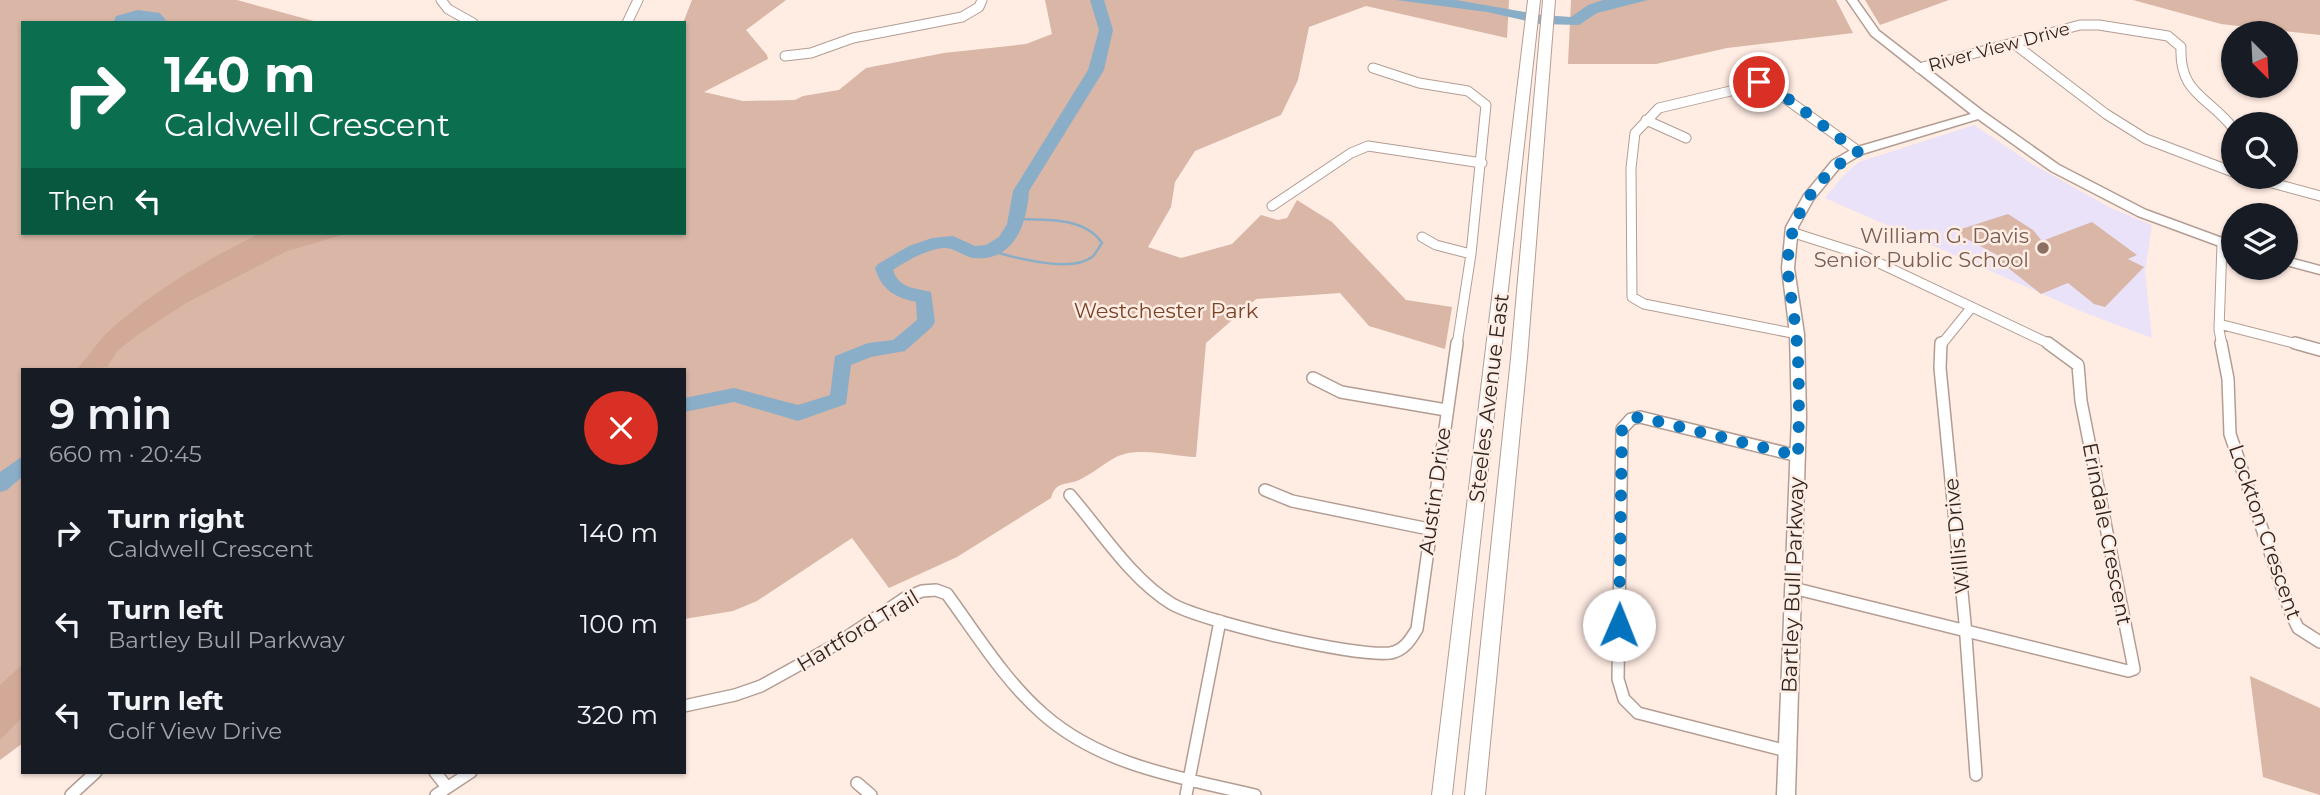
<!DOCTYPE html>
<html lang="en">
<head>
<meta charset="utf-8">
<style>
	:root { --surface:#171b24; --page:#242831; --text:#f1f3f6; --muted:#9ea1a6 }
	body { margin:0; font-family:Montserrat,sans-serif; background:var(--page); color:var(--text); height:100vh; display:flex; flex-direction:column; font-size:26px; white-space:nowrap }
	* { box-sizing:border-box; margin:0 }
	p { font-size:23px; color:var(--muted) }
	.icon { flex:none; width:38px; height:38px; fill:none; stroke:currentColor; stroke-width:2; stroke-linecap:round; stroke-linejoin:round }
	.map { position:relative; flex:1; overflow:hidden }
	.drawer { position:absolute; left:21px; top:368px; width:665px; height:406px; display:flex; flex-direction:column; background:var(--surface); border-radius:0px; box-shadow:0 2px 5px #0004 }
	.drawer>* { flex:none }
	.top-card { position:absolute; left:21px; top:21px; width:665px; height:214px; border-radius:0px; box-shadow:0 2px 5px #0004; background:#0b6e4f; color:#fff; overflow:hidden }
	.needle { width:46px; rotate:156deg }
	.tools { position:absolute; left:2221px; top:21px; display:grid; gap:14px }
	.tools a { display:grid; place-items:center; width:77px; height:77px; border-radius:50%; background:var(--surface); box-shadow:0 2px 5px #0004; font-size:35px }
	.pin { position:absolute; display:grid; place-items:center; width:60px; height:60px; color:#fff; margin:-30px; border:4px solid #fff; border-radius:50%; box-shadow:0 2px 7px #0007 }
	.me { position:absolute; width:77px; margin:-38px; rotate:1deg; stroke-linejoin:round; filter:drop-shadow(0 0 5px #0008) }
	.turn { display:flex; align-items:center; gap:24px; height:147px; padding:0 28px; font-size:32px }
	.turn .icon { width:91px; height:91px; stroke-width:2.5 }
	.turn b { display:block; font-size:49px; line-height:60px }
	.then { display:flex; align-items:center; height:66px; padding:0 28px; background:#0003; gap:14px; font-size:26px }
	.round { display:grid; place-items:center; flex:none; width:74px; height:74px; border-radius:37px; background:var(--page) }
	.head { display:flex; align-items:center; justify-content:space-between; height:119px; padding:0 28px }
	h1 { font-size:42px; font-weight:600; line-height:52px }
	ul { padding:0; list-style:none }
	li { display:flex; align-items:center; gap:21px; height:91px; padding:0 28px }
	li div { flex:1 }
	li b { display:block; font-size:26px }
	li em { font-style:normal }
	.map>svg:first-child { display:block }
	.education { fill:#e9e2f8 }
	.green { fill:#d9b6a6 }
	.forest { fill:#d1a996 }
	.water { fill:#8baec8 }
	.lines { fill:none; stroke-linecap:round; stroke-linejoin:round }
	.stream { stroke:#8baec8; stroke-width:2.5 }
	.river { fill:#8baec8; fill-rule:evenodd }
	.minor-far1-casing { stroke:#b39d93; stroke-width:11 }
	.minor-casing { stroke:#b39d93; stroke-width:14 }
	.tertiary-casing { stroke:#b39d93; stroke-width:3 }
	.secondary-casing { stroke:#b39d93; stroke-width:2 }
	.minor-far1 { stroke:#fff; stroke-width:9 }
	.minor { stroke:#fff; stroke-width:11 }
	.tertiary { fill:#fff; fill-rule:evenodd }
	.secondary { fill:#fff; fill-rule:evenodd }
	.route { stroke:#0473be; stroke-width:12; stroke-dasharray:0 21.6 }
	.education-dot { fill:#8d6e63; stroke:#ffece3; stroke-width:2.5 }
	.labels { text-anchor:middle; stroke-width:5; stroke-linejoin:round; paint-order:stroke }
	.far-street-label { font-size:18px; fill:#2e2622; stroke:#ffece3 }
	.education-label { font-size:21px; fill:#785e54; stroke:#ffece3; text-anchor:end }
	.park-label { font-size:21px; fill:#794428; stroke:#ffece3 }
	.street-label { font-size:21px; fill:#2e2622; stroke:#ffece3 }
</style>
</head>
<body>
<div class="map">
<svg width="2320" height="795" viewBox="0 0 2320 795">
	<rect width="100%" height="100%" fill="#ffece3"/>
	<!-- education -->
	<path class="education" d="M1974,125L2032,164L2075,188L2111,208L2152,225L2145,271L2152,338L2088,314L1825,198L1842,177L1859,162Z"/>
	<!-- green -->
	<path class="green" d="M0,0H237L321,23H23V233H684L683,23L692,0H786L746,30L767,55L768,59L704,92L743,101L795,100L803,96L839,90L866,68L944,53L1026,44L1052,34L1045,0H1509L1507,38L1366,6L1309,27L1298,80L1281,115L1195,151L1175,182L1171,207L1148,247L1181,258L1232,244L1261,215L1278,220L1287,218L1297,200L1332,222L1406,300L1452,307L1445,349L1369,326L1340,293L1256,299L1206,343L1196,457C1172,456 1138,446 1116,457C1103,464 1092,474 1079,480C1066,486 1056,480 1051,498L957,557L889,588L852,538L757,601L733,611L684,619V369H23V743L0,760Z
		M1571,0H1836L1853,33L1727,48L1656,64H1568Z
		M1865,0H1949L1880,25Z
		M2133,0H2320V35L2221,24Z
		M2008,214L2033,230L2042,241L2092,222L2137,255L2128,259L2144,267L2105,307L2094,304L2068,283L2041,294L1997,259L2001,257L1961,236L1958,230Z
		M2250,676L2320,708V795L2263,777Z"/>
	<!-- forest -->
	<path class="forest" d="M261,233H349L287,251L186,303L139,334L118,350L107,367L77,369C86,359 95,346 104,336C145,296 210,257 261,233Z
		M23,664V716L0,740V685Z"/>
	<!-- water -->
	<path class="water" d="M1396,0H1456L1542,15L1571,17L1588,5L1603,0H1648L1597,13L1579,25L1540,24L1487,12Z
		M138,10L160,13L168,23H113L116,16Z"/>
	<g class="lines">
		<!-- stream -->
		<path class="stream" d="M992,251C1015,258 1072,273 1092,257C1096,254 1099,247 1102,243C1085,217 1046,220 1018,219"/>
		<!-- river -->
		<path class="river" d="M1090,0H1104L1113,30L1104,70L1029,191C1027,224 1014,262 974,258C963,257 955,247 943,248C925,250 908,260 893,270C899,289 916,288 931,292L935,322L932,327L905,351L871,357L851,365L846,404L798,421L734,402L684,412V398L734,388L798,405L830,395L835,356L868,343L893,340L917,320L916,302C894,297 882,290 875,268L878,264L909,246L932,238L953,236L975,246L986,245L999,237L1007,224L1013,191L1088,70L1099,30Z
			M23,456V476L7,490L0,492V472Z"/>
		<!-- minor-far1 casing -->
		<g class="minor-far1-casing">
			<path id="minor-far1" d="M441,0L448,9L473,23
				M627,23L638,0
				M2013,43L2106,114L2146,139L2233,172
				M785,56L811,53L853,38L962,17L979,7L982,0
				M1373,68L1419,83L1468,91L1486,105L1471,254L1457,345
				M1919,68L2080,25H2099L2168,36L2181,47C2179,94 2208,96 2233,128
				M1646,120L1686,138
				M2228,170L2233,152
				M2250,177L2320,196
				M1272,206L1351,153L1368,146L1482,163
				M1791,232L1860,254L2052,345
				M1422,237L1436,245L1471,254
				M2219,324L2301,345
				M1797,334L1644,304L1632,297L1631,168L1635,133L1659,108L1764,83L1858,151
				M1941,345L1971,308
				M2222,345L2219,330L2222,244"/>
		</g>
		<!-- minor casing -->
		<g class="minor-casing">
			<path id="minor" d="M1941,343L1940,368L1965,623L1976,775
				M2221,343L2228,379L2230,434L2290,611L2298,628L2320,642
				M2295,343L2320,350
				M1313,378L1341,392L1446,410
				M1265,490L1292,501L1429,529
				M1070,495C1101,531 1131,579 1172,604C1204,622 1354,657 1390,653C1404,651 1411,639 1417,629L1457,343
				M1793,588L2128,671L2134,669L2081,401L2078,365L2048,343
				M684,706L735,695L761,686L835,645L905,598L922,591L936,590L947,594C977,635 1005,681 1043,714C1102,766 1182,778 1255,795
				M1787,751L1638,713L1624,699L1618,679L1622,429L1631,419L1640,417L1798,456
				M435,772L446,786
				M857,783L871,795
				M71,795L96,772
				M436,795L471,772
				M1186,795L1220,621"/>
		</g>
		<!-- tertiary casing -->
		<g class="tertiary-casing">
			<path id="tertiary" d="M1847,0H1857L1879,31L1984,112L2059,165L2146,210L2233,242V251L2138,216L2051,171L1978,119L1862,154L1840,167L1813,200L1798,227L1794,268L1804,334L1806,416L1795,795H1777L1792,416L1790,334L1782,268L1786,227L1804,195L1832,161L1854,148L1971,114L1871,35Z
				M2286,257L2320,266V274L2286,265Z"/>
		</g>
		<!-- secondary casing -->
		<g class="secondary-casing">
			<path id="secondary" d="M1528,0H1540L1452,795H1432Z
				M1543,0H1555L1527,358L1485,795H1465L1511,358Z"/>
		</g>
		<!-- minor-far1 -->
		<use href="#minor-far1" class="minor-far1"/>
		<!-- minor -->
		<use href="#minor" class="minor"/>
		<!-- tertiary -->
		<use href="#tertiary" class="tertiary"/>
		<!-- secondary -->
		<use href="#secondary" class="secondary"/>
	</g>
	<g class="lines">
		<!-- route -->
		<path class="route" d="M1619,625L1622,429L1631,419L1640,417L1798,456C1799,415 1800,373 1796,333C1794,311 1789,290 1788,269C1786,220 1816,175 1858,152L1771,86L1759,82"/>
	</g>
	<!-- markers -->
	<circle class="education-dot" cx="2043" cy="248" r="7"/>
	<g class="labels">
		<!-- far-street labels -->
		<g class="far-street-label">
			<text transform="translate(1999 47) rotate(-15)" y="6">River View Drive</text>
		</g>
		<!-- education labels -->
		<g class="education-label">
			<text x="2029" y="243">William G. Davis<tspan x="2029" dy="24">Senior Public School</tspan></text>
		</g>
		<!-- park labels -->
		<g class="park-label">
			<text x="1166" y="318">Westchester Park</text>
		</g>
		<!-- street labels -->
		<g class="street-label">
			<text transform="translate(1489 398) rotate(-83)" y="7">Steeles Avenue East</text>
			<text transform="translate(1435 491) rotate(-82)" y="7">Austin Drive</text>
			<text transform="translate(2265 532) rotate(71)" y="7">Lockton Crescent</text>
			<text transform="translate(2107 534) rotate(79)" y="7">Erindale Crescent</text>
			<text transform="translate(1957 536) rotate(-96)" y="7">Willis Drive</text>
			<text transform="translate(1793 585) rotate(-88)" y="7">Bartley Bull Parkway</text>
			<text transform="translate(858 631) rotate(-31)" y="7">Hartford Trail</text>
		</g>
	</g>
</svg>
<div class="tools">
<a><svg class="needle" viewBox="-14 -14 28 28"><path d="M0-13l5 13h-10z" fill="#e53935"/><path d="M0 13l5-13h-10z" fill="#9ea1a6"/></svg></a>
<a><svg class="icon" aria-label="search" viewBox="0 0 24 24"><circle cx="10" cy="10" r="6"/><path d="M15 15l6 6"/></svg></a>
<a><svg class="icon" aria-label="layers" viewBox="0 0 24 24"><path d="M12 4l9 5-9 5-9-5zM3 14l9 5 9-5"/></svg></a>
</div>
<div class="pin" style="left:1759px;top:82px;background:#d93025"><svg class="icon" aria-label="arrive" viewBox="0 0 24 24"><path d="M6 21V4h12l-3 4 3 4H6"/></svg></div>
<svg class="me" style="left:1619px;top:625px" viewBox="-20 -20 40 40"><circle r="19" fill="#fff"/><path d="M0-13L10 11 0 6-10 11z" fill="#0473be"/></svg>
<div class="top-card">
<div class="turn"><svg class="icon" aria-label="right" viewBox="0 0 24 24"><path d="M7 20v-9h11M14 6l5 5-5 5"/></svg><div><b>140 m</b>Caldwell Crescent</div></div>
<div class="then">Then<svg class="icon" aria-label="left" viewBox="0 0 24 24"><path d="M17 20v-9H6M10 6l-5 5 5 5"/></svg></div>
</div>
<section class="drawer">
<div class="head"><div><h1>9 min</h1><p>660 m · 20:45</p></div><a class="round" style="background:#d93025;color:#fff"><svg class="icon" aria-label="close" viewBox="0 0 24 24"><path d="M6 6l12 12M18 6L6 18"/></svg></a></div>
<ul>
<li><svg class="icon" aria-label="right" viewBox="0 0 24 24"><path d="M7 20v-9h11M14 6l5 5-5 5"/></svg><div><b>Turn right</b><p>Caldwell Crescent</p></div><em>140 m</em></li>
<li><svg class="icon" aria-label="left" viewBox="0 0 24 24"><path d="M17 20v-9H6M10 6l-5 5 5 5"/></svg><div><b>Turn left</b><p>Bartley Bull Parkway</p></div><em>100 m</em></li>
<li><svg class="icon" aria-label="left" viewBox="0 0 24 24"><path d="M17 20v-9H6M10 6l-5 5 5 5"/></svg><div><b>Turn left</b><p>Golf View Drive</p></div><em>320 m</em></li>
</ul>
</section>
</div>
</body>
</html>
